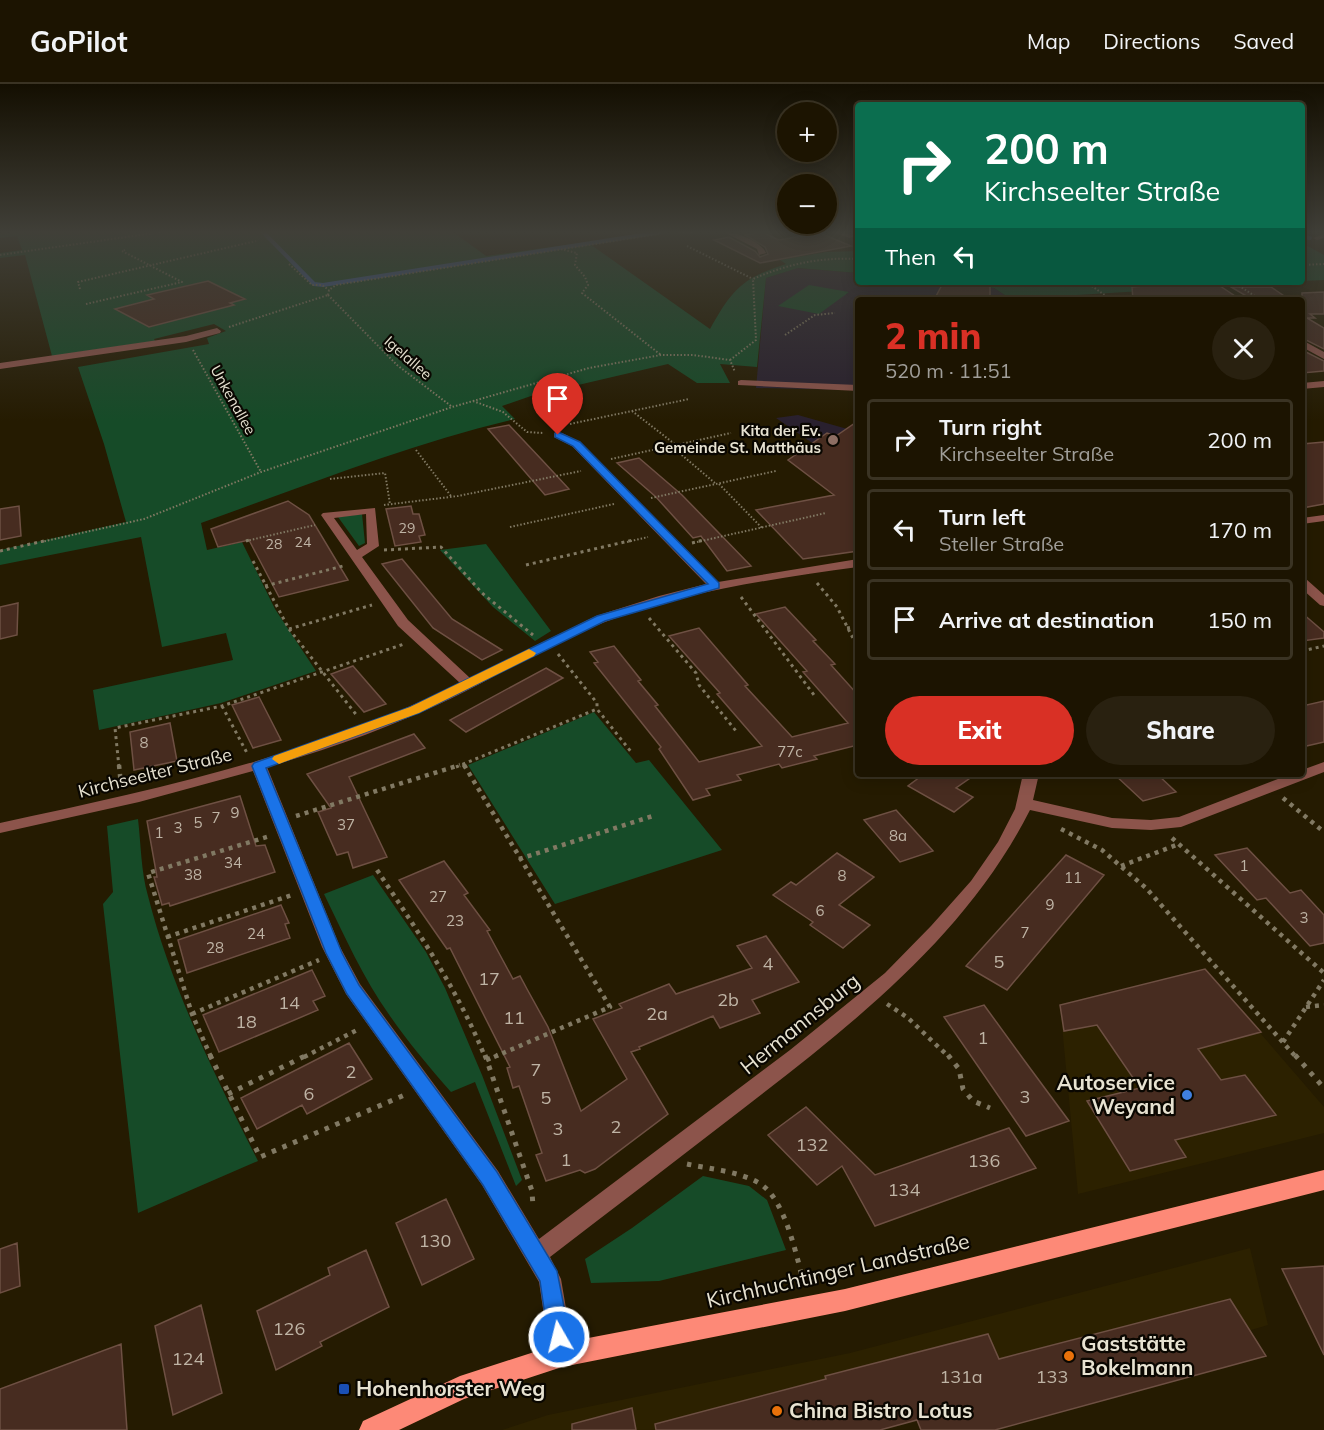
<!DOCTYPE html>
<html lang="en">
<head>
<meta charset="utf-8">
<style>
	:root { --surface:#1c1401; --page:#292110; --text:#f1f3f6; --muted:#a09e99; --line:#3a3323; --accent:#d93025 }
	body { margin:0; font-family:Mulish,sans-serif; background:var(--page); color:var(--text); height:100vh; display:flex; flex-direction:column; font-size:22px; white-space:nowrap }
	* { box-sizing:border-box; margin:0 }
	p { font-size:20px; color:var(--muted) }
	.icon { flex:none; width:33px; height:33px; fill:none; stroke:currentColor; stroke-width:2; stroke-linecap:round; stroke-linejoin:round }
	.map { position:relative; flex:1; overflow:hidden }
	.side { position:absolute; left:855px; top:213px; width:450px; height:480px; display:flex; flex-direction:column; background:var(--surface); border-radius:6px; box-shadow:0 3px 15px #0003,0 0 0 2px var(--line) }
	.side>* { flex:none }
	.banner { position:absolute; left:855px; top:18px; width:450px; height:183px; border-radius:6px; box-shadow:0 3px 15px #0003,0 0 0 2px var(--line); background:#0b6e4f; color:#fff; overflow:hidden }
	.controls { position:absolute; left:777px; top:18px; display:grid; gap:12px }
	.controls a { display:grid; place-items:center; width:60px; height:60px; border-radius:50%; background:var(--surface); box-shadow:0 3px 15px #0003,0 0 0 2px var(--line); font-size:30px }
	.pin { position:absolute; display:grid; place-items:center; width:51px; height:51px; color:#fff; margin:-62px -26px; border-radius:50% 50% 50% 0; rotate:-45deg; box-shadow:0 0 6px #0007 }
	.pin .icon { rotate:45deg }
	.me { position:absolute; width:66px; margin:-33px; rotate:352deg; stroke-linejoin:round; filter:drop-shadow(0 0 4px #0008) }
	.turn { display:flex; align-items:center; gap:21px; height:126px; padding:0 30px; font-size:27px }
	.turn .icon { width:78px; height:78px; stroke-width:2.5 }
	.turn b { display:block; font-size:42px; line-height:51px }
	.then { display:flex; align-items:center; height:57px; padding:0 30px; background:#0003; gap:12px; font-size:22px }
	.round { display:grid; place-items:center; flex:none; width:63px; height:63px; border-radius:32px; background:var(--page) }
	.overview { display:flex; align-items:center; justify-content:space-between; height:102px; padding:0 30px }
	h1 { font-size:36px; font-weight:800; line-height:45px; color:var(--accent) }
	.action { display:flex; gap:12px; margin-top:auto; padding:12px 30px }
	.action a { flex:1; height:69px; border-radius:36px; background:var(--accent); color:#fff; font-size:24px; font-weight:800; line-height:69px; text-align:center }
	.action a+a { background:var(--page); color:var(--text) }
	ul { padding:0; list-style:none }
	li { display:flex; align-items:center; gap:18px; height:81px; margin:0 12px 9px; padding:0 18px; border:3px solid var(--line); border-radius:6px }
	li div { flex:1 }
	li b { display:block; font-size:22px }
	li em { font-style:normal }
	header { display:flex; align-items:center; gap:36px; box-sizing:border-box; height:84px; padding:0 30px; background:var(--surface); border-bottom:2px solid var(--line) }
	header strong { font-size:28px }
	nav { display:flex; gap:33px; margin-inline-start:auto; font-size:21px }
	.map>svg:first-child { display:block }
	.built { fill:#2c2100 }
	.education { fill:#29202e }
	.green { fill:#164b28 }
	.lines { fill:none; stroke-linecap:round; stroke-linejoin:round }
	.stream { stroke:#3c5f9f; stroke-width:4 }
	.building { fill:#472c20; stroke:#6e5043; stroke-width:1.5 }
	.path-far3 { stroke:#817963; stroke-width:2; stroke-dasharray:1.5 2; stroke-linecap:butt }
	.path-far2 { stroke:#817963; stroke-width:3; stroke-dasharray:3 4; stroke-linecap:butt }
	.path-far1 { stroke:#817963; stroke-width:4.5; stroke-dasharray:4 5; stroke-linecap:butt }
	.path { stroke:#817963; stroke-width:5; stroke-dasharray:4.5 7; stroke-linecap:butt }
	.minor { fill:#8c544b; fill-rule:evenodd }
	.major { fill:#fd8977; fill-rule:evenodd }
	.route { fill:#1a73e8; stroke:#114b97; stroke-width:1.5 }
	.slow { fill:#f59e0b }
	.education-dot { fill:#8d6e63; stroke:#0a0701; stroke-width:2 }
	.shop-dot { fill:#3f7fe0; stroke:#0a0701; stroke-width:2 }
	.food-dot { fill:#e8710a; stroke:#0a0701; stroke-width:2 }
	.transit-dot { fill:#1a4fb4; stroke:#0a0701; stroke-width:2 }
	.labels { text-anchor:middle; stroke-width:4.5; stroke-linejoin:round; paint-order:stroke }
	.far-number-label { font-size:14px; fill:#bfb4a5 }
	.far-street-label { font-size:15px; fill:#e7e2d1; stroke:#0a0701 }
	.far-poi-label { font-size:15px; font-weight:bold; fill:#e7e2d1; stroke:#0a0701; text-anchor:end }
	.number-label { font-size:15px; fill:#bfb4a5 }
	.street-label { font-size:18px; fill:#e7e2d1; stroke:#0a0701 }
	.near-number-label { font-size:18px; fill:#bfb4a5 }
	.near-street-label { font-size:21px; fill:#e7e2d1; stroke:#0a0701 }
	.near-poi-label { font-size:21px; font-weight:bold; fill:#e7e2d1; stroke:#0a0701; text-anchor:start }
</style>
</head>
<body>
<header>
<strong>GoPilot</strong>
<nav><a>Map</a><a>Directions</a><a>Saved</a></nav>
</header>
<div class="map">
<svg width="1324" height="1346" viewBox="0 0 1324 1346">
	<rect width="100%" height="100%" fill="#251b01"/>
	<!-- built -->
	<path class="built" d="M1205,885L1324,1023V1049L1078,1110L1060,921Z
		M1250,1164L1268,1241L1029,1312L829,1346H502L548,1331L850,1269Z"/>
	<!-- education -->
	<path class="education" d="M797,184L858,189V198H950L994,204L1012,216H858V306L756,304L766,194Z
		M798,331L858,348L821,365L776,334Z"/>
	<!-- green -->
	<path class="green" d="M20,148H453L486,172L587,158L710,245C732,206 742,194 786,180L780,176L826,168L858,167V189L798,184L766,194L757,283L720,280L730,299H697L668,280L531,312L502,322L515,335C408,360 305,402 201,439L207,466L242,458L275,525L316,587L221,619L99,646L93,606L233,576L226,549L162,563L141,453L0,481V466L126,438L104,360L78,283L209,260L207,254L226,247L214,240L154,255L155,257L52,272L25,171L0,174V169L22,166L17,152L0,154V150Z
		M1302,159L1324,171V196L1302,197Z
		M950,198H1289L1011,215L994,204Z
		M809,201L849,208L819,230L778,222Z
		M362,430L365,459L359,462L338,433Z
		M486,460L551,547L535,557L493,523L440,466Z
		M594,628L636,679L649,676L722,766L555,820L468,681Z
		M138,735C141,760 141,788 148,812C171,903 216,994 258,1077L138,1129L103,820L113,808L107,742Z
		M373,791L426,868L445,904L482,991L522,1096L516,1102L475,998L451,1008C430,984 408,958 390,932C363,894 344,851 324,810Z
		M703,1092L749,1102L767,1116L786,1166L659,1197L591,1199L585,1175L632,1144Z"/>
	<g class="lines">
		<!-- stream -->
		<path class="stream" d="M263,148L314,200L323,201L661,148
			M1302,153L1310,154"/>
	</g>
	<!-- building -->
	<path class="building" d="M761,148L779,156L820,149L851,162L760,179L714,156L729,153L755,167L760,173L768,170L765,163L745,151Z
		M208,197L245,215L230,219L234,221L149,243L115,225L154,215L147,211Z
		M1190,198H1214L1241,216H1133L1132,203Z
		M943,199L990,202V216H934Z
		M1231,203H1271L1290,216H1253Z
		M1324,208V230H1310L1315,234H1307L1324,244V265L1302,254V209Z
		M1302,266L1324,277V287L1302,289Z
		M858,337V467L803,475L756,426L834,411L788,376L827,349L836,352Z
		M509,341L542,376L569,405L545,411L488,345Z
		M1324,358V420L1302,424V360Z
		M639,374L682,411L751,482L727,487L701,452L693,454L656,413L617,379Z
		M288,417L309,431L348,496L279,513L249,456L218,463L211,445Z
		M19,422L21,452L0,456V425Z
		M411,422L413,430H419L425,451L419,452L421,458L395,462L386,425Z
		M402,475L452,535L502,566L482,576L433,544L382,480Z
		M18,519L17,551L0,555V523Z
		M785,523L816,556L813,557L835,580L831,581L858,611V661L814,672L817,675L782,684L779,680L737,691L741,696L706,705L710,711L693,716L659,665L661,663L594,579L598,578L590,568L614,562L641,596L638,597L658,621L655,622L699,678L762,662L717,610L720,609L669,552L699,544L748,601L745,602L792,653L848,639L803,588L807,587L756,530Z
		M1302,529L1324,548V554L1302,557Z
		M353,582L366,597L386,620L364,628L331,590Z
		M546,584L563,594L466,648L450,636Z
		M259,613L281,656L253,664L232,621Z
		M1324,617V658L1302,663V622Z
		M170,639L177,677L134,686L130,648Z
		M414,650L425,664L349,693L387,773L353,784L348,768L337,771L318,728L331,724L307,690Z
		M924,690H976L956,704L973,713L954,728L908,702Z
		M1114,690H1157L1176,708L1143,717Z
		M240,712L256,762L265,761L275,788L170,822L169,819L162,821L154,793H157L147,737Z
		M896,726L933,767L900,778L864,736Z
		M1247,764L1290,809L1301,806L1324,831V859L1310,862L1266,814L1257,816L1215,771Z
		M837,769L874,793L839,821L870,841L843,864L810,841L813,838L773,811L791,798L796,801Z
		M1066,771L1104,791L1007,906L966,882Z
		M444,777L468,809L464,811L490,846L487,847L513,895L520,892L527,905L548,943L581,1027L627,995L593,935L622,924L619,920L669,900L676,910L752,884L737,862L766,852L799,898L752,916L760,929L720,944L713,932L639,963L640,965L631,968L668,1030L595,1085L585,1089L580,1086L546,1097L536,1071L542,1069L519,1002L513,1004L507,984L510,983L450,864L447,865L399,796Z
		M281,821L289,839L285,840L290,854L187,889L178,856Z
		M1205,885L1261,948L1198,965L1221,996L1245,991L1276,1031L1175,1056L1186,1073L1130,1087L1087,1017L1140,1004L1097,941L1064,947L1060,921Z
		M312,886L325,912L313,917L318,926L219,968L203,931Z
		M984,921L1024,976L1069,1037L1026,1052L944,933Z
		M349,959L372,995L307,1030L302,1021L257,1045L241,1014Z
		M806,1023L875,1091L1009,1044L1036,1084L875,1142L842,1082L817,1101L768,1051Z
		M446,1115L474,1175L422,1201L396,1139Z
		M17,1159L20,1202L0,1209V1165Z
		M366,1166L389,1223L320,1258L322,1262L276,1286L257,1227L330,1191L328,1184Z
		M1324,1182V1271L1282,1185Z
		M1230,1215L1266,1272L995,1346H921L917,1336L880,1346H656L655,1340L826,1295L825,1292L988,1250L999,1275Z
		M201,1221L222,1309L173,1331L155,1242Z
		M121,1260L127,1346H0V1305Z
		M632,1324L636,1346H572V1340Z"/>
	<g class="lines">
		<!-- path-far3 -->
		<path class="path-far3" d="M687,162L753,195
			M564,166L577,169L575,181L585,193L588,201L582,209L661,271
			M0,171L161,148
			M289,180L312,201H322L329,206
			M1302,181L1324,180
			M1086,198L1112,216
			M1233,198L1261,216
			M80,205L78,198L256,157
			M328,211L329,206L336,201L665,149
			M328,211L397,281L451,322
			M86,220L182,198L122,167L125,166
			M229,243L328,211
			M785,251L815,231L835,229
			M193,266L261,388
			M730,276L756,256L753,195C787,180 821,173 858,175
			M473,317L503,328L527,348L543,349
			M632,327L676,361
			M570,340L689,315
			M671,362L716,400
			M1302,364L1305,366
			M416,366L451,412
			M611,375L731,349
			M330,395L385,389L390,420
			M719,400L762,444
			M651,414L776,387
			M384,421L458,412L581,387
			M510,443L614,420
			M246,457L315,441
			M41,458L144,435L261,388L452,323L589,284L661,271H693L730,276L735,288
			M627,458L648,453
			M697,458L826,429"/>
		<!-- path-far2 -->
		<path class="path-far2" d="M246,457L249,456
			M692,459L704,456
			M384,466L441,463L482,509L533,551
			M0,467L48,456
			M253,477L289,545L358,633
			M526,481L633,456
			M817,499L837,523L858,564
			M265,502L343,482
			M741,513L814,611
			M649,534L696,589L699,601L736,647
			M847,544L858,542
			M289,545L372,521
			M1302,567L1324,562
			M558,570L597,619V625L632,669
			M222,622L247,669
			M463,680L465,683
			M119,683L115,644L222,622L404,560
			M456,683L597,625"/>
		<!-- path-far1 -->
		<path class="path-far1" d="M119,681L121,701
			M464,681L610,923L494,973
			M1283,714L1324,748
			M296,732L460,681
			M1061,745L1102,766L1146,804L1296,973
			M1172,754L1324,889
			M519,775L656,731
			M1121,782L1179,760
			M377,786C417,846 458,906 485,973
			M167,853L292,811
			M887,920L908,934L949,973
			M1306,923L1324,921
			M192,930L319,876
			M1283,958L1324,896
			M211,973L192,930L148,789L270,752
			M304,973L359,945"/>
		<!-- path -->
		<path class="path" d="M210,971L260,1073L407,1010
			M485,971L532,1107L533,1123
			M948,971L959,985L963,1005L973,1017L990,1024
			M1295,971L1324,1004
			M486,976L498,971
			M228,1010L307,971
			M687,1080C710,1085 738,1087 759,1099C786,1115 797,1175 805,1204"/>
		<!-- minor -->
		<path class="minor" d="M673,148H694L691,150Z
			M724,148C736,148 761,157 766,169L759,171L757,165Z
			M832,148H843L854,152L850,154Z
			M1324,150V154L1317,156L1313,154Z
			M217,244L221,247L220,249L186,258L0,285V279L186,252Z
			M1302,256L1324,268V275L1302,263Z
			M741,296L858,301V307L738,301V297Z
			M1324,297V303L1302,305V299Z
			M554,349H562L580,358L718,498L858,475V483C772,495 686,507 605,538C552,558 502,590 450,615C391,643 330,665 267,683L340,863L360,900L498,1087L539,1155L790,966L885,889L931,842L971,797L998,758L1015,725L1023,690H1039L1033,716L1112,734L1151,736L1179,733L1291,690H1302V686L1324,678V688L1181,743L1151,746L1112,744L1030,726C966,852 854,939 744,1024C679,1074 614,1124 550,1173L561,1195L574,1271L571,1280L562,1283L553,1280L550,1271L539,1198L482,1101L346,910L322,863L253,687L139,718L0,749V739C157,705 316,671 460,599L398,542L321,431L323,429L375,424L379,462L362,473L408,536L470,594L596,532L659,512L706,500L572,362L554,353ZM366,430L367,460L357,466L334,434Z
			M1324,431V437L1302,440V434Z
			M1302,494L1306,495L1324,511V522L1320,521L1302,505Z"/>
		<!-- major -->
		<path class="major" d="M1324,1086V1106L845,1227L562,1283L464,1315L399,1346H359L363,1337L460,1292L562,1259L845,1205Z"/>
	</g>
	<!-- sky -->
	<linearGradient id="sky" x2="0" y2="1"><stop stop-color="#140f01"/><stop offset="0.44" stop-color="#403f38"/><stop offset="1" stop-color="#403f38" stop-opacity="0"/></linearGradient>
	<rect width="1324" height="337" fill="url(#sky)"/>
	<!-- route -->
	<path class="route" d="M558,348L580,358L719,499V504L605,537L419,629L266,684L342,869L359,901L497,1088L557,1187L570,1253L567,1260L559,1264L551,1260L548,1253L540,1197L483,1101L347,910L326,869L252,682L254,679L410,623L597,532L708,500L573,362L555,353V349Z"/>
	<!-- slow -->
	<path class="slow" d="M529,565L536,569L534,572L419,629L284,678L279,680L272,675L274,672L410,623Z"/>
	<!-- markers -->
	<circle class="education-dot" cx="833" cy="356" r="6"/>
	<circle class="shop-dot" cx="1187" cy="1011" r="6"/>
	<g class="food-dot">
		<circle cx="1069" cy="1272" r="6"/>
		<circle cx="777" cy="1327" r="6"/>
	</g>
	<rect class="transit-dot" x="338" y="1299" width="12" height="12" rx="3"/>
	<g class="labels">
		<!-- far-number labels -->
		<g class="far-number-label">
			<text x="407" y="449">29</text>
			<text x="303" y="463">24</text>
			<text x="274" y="465">28</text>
		</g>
		<!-- far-street labels -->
		<g class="far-street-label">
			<text transform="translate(408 274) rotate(41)" y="5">Igelallee</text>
			<text transform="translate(233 316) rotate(61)" y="5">Unkenallee</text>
		</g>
		<!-- far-poi labels -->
		<g class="far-poi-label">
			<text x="821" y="352">Kita der Ev.<tspan x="821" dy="17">Gemeinde St. Matthäus</tspan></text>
		</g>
		<!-- number labels -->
		<g class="number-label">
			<text x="144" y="664">8</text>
			<text x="790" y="673">77c</text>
			<text x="235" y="734">9</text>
			<text x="216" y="739">7</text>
			<text x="198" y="744">5</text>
			<text x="346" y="746">37</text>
			<text x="178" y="749">3</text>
			<text x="159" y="754">1</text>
			<text x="898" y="757">8a</text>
			<text x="233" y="784">34</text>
			<text x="1244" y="787">1</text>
			<text x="193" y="796">38</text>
			<text x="842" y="797">8</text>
			<text x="1073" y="799">11</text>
			<text x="438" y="818">27</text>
			<text x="1050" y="826">9</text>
			<text x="820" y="832">6</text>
			<text x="1304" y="839">3</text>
			<text x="455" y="842">23</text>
			<text x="1025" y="854">7</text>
			<text x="256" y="855">24</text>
			<text x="215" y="869">28</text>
		</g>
		<!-- street labels -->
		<g class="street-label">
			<text transform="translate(155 689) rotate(-14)" y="6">Kirchseelter Straße</text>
		</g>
		<!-- near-number labels -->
		<g class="near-number-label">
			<text x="999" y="884">5</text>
			<text x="768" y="886">4</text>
			<text x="489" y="901">17</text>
			<text x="728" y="922">2b</text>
			<text x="289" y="925">14</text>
			<text x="657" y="936">2a</text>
			<text x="514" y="940">11</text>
			<text x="246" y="944">18</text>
			<text x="983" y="960">1</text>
			<text x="536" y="992">7</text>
			<text x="351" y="994">2</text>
			<text x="309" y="1016">6</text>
			<text x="1025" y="1019">3</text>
			<text x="546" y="1020">5</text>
			<text x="616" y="1049">2</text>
			<text x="558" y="1051">3</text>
			<text x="812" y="1067">132</text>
			<text x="566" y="1082">1</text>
			<text x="984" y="1083">136</text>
			<text x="904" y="1112">134</text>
			<text x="435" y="1163">130</text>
			<text x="289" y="1251">126</text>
			<text x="188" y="1281">124</text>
			<text x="961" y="1299">131a</text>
			<text x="1052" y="1299">133</text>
		</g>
		<!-- near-street labels -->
		<g class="near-street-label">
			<text transform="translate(800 940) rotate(-39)" y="7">Hermannsburg</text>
			<text transform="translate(838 1187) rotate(-13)" y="7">Kirchhuchtinger Landstraße</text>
		</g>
		<!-- near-poi labels -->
		<g class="near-poi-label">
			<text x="1175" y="1006" text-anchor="end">Autoservice<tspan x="1175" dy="24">Weyand</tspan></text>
			<text x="1081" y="1267">Gaststätte<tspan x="1081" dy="24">Bokelmann</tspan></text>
			<text x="356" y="1312">Hohenhorster Weg</text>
			<text x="789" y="1334">China Bistro Lotus</text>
		</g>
	</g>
</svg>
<div class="controls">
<a>+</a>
<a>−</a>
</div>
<div class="pin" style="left:558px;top:351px;background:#d93025"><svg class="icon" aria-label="arrive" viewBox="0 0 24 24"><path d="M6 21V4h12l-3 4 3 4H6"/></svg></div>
<svg class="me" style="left:559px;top:1253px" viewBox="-20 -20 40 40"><circle r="17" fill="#1a73e8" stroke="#fff" stroke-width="3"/><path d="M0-11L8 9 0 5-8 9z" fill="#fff"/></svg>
<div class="banner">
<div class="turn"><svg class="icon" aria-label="right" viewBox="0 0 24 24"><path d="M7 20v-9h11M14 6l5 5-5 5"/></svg><div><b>200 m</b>Kirchseelter Straße</div></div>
<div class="then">Then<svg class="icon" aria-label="left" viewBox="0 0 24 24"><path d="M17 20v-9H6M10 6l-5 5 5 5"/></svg></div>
</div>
<section class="side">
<div class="overview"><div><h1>2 min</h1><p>520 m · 11:51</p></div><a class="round"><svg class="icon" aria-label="close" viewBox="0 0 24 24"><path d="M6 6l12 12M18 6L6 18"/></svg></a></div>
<ul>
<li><svg class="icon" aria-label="right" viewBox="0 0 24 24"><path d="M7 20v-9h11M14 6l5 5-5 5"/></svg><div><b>Turn right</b><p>Kirchseelter Straße</p></div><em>200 m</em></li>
<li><svg class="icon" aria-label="left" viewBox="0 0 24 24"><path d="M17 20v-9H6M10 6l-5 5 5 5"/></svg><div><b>Turn left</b><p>Steller Straße</p></div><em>170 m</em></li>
<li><svg class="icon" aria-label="arrive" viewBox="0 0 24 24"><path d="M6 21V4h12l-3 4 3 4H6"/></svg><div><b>Arrive at destination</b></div><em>150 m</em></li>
</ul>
<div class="action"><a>Exit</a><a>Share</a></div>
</section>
</div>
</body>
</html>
